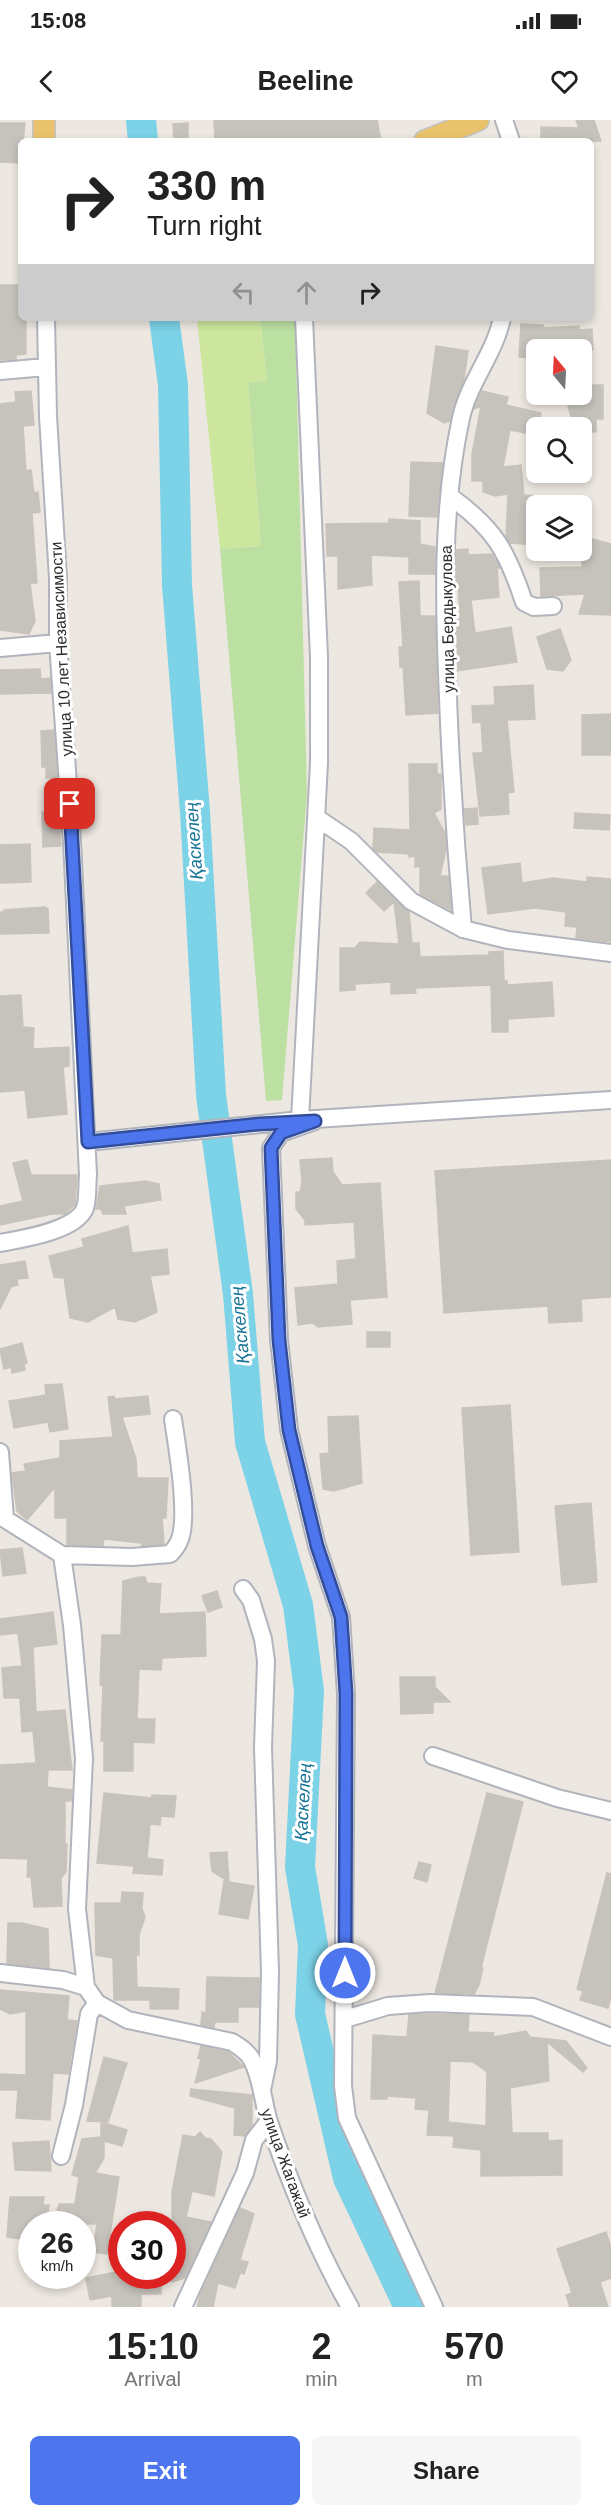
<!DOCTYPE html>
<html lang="en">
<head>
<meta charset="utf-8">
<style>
	:root { --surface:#fff; --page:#f6f6f6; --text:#222; --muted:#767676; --accent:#4d76ee }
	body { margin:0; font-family:Helvetica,sans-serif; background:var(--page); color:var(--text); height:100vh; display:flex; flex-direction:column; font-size:22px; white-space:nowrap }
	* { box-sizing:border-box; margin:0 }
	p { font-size:20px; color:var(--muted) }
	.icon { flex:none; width:33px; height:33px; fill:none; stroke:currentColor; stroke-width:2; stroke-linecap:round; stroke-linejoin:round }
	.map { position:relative; height:2187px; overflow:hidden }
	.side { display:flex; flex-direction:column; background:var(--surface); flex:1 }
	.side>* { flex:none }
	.hud { position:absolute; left:18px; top:18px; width:576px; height:183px; border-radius:9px; box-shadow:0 3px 9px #0003; background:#fff; color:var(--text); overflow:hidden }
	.needle { width:39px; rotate:342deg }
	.fabs { position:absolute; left:526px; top:219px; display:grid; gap:12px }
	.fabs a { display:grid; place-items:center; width:66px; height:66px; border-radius:9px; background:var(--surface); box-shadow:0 3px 9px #0003; font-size:30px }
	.speed { position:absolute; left:18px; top:2091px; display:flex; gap:12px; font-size:30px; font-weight:700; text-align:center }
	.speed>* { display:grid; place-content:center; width:78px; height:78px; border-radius:50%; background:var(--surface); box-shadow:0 3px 9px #0003; line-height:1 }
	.speed small { font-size:15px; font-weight:400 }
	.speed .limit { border:9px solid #d22; background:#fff; color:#111 }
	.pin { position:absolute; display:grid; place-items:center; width:51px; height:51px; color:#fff; margin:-26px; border-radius:12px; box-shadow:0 3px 9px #0006 }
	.me { position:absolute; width:66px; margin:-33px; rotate:0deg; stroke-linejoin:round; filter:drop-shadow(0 0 4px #0008) }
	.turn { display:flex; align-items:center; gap:21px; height:126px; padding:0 30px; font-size:27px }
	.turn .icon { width:78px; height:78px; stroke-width:2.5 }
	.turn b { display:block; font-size:42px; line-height:51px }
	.lanes { display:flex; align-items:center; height:57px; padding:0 30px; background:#0003; justify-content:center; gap:30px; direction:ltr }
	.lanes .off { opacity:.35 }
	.eta { display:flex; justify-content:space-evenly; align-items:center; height:102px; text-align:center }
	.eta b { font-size:36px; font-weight:700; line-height:42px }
	.button { display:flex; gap:12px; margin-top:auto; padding:12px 30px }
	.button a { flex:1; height:69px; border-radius:9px; background:var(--accent); color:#fff; font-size:24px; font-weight:700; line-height:69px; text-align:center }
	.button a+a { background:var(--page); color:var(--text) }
	.status { display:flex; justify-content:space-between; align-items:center; height:42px; padding:0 30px; background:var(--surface); direction:ltr }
	.status svg { height:16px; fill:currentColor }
	header { display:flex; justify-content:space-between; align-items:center; height:78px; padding:0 30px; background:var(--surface); font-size:27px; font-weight:700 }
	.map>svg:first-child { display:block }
	.green { fill:#bbe0a2 }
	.pitch { fill:#cce69e }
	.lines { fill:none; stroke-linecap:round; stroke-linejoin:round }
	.river { stroke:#7cd2e7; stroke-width:30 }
	.building { fill:#c6c2bc; stroke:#c9c3ba; stroke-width:1.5; fill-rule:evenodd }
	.minor-casing { stroke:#b1b4bc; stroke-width:20 }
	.major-casing { stroke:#c4c4c4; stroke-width:24 }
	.minor { stroke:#fff; stroke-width:16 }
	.major { stroke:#e8c36b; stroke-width:21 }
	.route-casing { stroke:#324d9b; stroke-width:15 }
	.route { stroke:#4d76ee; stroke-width:10 }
	.labels { text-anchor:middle; stroke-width:6; stroke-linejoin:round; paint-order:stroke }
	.street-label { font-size:16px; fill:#2d2d2d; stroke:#fff }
	.water-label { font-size:18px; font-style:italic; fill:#177397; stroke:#fff }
</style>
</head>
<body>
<div class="status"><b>15:08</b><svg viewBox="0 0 49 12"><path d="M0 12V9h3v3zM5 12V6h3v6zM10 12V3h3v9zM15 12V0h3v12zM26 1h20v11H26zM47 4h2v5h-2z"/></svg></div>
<header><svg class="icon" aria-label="back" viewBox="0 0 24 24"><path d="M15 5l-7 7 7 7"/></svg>Beeline<svg class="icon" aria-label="heart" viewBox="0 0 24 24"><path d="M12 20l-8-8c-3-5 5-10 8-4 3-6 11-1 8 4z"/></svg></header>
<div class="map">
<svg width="611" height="2187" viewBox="0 0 611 2187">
	<rect width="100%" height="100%" fill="#ede7e1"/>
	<!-- green -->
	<path class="green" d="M260,198H295L307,673L282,980L266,981L220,429L261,426L248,263L267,260Z"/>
	<!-- pitch -->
	<path class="pitch" d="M197,198H260L267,260L248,263L261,426L220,429Z"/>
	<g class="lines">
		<!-- river -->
		<path class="river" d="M141,0L143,21
			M164,198L173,265L177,465L195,692L211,975L238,1174L250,1322L298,1485L309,1571L300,1747L313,1825L310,1894L348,2058L409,2187"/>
	</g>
	<!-- building -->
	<path class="building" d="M214,0H377L381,21H215Z
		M576,0H594L601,21H541V7L579,8Z
		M0,3H25L21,43L0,42Z
		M188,3V21H174L173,4Z
		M0,165H21V198H26V234L16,235V239L0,240Z
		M521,204L543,205V208L579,206V210L592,209L593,230H563V221H557L555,230H537V238L519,237Z
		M436,226L468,231L464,259L450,301L444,303L427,293Z
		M582,265H603V299H596V312L582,311V308H574L565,274H582Z
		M31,271L34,305L23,306L26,351L31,350L34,373L38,372L40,392L32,393L37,463H30L35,501L29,514L0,510V284L16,282L15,272Z
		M482,271L508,277L506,285L541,293L536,315L510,310L503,347L521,345L524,375L537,376V425L510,423L506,417L508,374L495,376L483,372V361H472V334L481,286L474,289Z
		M411,342L443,343L437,397L409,396Z
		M389,399L420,401V424L435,427V454H409V437L371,435L372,465L338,469V436H327L326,404L389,403Z
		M582,416L611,424V495L579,494L585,474L541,476L540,448L582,447Z
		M468,429V435L492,434L500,448H497L499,477L471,480L475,513L511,507L517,542L457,551L456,495H460L458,465H456V430Z
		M419,461L420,496H435L438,593L406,595L403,546L400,547L399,527H403L399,462Z
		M560,509L571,540L563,551L547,549L537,517Z
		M40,549L41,559L50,558L51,573L0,574V550Z
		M533,565L535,599L507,600L514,672L508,673L509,694L480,696L473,633H483L481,602L473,603L472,586L495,585L494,567Z
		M611,594V635H582V595Z
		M54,610L57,658H46V647H42L41,611Z
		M409,644H437V654H441V689L434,693L445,713L446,730L440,756H448L451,790L420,774V746L415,747V736L409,737V734L377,732L373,728L374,708L410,710Z
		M477,688L478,704L466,705L464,689Z
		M42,692H59L61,726L43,727Z
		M575,693L610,695L609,710L574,708Z
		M30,724L31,762L0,763V725Z
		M520,743L522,763L553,758L587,762V757L611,759V822L576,818L577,807L565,806L566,792L535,788L488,794L482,748Z
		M377,762L409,792L412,823H419L420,837L489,835V832L503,831L504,861H507V865L552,862L554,896L508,899V912H492L491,865L415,868L416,873L391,874V862L355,864V870L340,871V828H355L360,822L399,824L394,782L384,791L366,773Z
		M45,787L48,789L49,813L0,814V792H4V790Z
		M21,875L23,907L34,908L33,929L69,927V946L63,947L67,994L28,998L25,970L0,972V876Z
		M332,1038L333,1052L342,1065L380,1063L387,1177L350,1180L352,1204L318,1207L313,1203L298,1205L295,1168L338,1164L337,1141L356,1139L354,1102L305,1105V1100L296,1089V1072H300L302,1062L300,1040Z
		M27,1040L31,1055H77L75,1084L65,1094H52L0,1105V1086L23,1081L13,1043Z
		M611,1040V1177L581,1179L582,1201L549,1203L548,1186L444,1193L435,1051Z
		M146,1061L159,1064L161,1080L124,1086L126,1094H103L101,1089H96L100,1066Z
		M128,1106L132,1133L167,1129L169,1154L150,1156L157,1192L135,1202L118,1199L115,1187L88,1202L70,1198L64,1158L54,1157L49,1136L84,1127L82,1119Z
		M25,1141L28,1158L17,1159L18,1165L11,1167L0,1189V1145Z
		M367,1212H390V1227H367Z
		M22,1223L27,1243L24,1244L25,1250L12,1253L11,1247L4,1249L0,1229Z
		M62,1264L68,1309L50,1312L48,1302L14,1308L9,1281L46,1275L45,1265Z
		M114,1276L115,1279L148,1276L150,1294L122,1297L136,1339L137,1358H168L166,1398H162L164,1424L142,1426L141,1423L104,1419L103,1426L67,1425V1398H55V1367L27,1400L17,1391L12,1353L26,1351L24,1344L60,1338V1321L113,1317L108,1277Z
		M510,1285L519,1432L471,1435L462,1288Z
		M358,1296L362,1363L334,1371L323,1369L320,1334L329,1333L328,1297Z
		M591,1383L597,1462L562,1465L555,1386Z
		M22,1428L26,1453L3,1456L0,1430Z
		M139,1457H145L147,1463L161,1464L159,1494L205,1492L206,1536L162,1538L161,1550L139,1549L137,1599H155L154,1623L133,1622V1651H104V1621H101L103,1565H100L102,1515H121L123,1461Z
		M217,1471L222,1487L208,1492L202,1476Z
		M53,1492L57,1524L33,1527L36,1592L65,1590L72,1650H48L47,1667L72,1670L71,1681H65V1724H67L66,1752L61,1758L62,1786L34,1787L31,1757H27L28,1739L0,1738V1645L36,1643L33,1611L22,1612L20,1578H4L2,1548L22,1546L18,1513L0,1515V1499Z
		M400,1557H435V1567L450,1582H433V1593L401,1594Z
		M104,1673L152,1678V1675L176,1676L174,1697L161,1696L160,1705L150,1704L147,1738L163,1740L162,1755L133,1753L134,1746L97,1743Z
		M487,1673L523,1682L481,1848H483L479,1865L474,1874L435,1873Z
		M227,1732L229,1762L254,1766L248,1799L219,1794L224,1761L229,1762L212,1751L210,1733Z
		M419,1742L431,1745L427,1762L414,1758Z
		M607,1753L611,1754V1876L608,1888L580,1880L583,1871L577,1869Z
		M122,1772L143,1773L142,1789L145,1797L139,1815V1835H136L137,1867L179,1869L178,1889H150V1880H114L113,1838L96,1835L95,1783H121Z
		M8,1803H22L48,1809L49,1848L7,1843Z
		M207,1857L259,1858V1887H238V1902H215L214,1908L201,1905L202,1892L206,1893Z
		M0,1870L69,1876L67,1900L77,1901L68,1954L53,1953L50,2000L16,1998L18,1970H0V1954L26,1955V1891L10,1894L0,1889Z
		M430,1894L469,1895L468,1912L494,1913L493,1917L526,1911L530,1917L566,1921L587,1948L583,1952L547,1922L549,1961L510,1968L512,2013H548V2021L562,2020V2055L481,2056V2030L453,2027L454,2016L427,2015L429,1990L415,1989L416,1978L387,1976V1979H371L373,1915L407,1917L409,1895ZM450,1941L473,1942L487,1952L486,2006L448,2002Z
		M201,1926L228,1932L244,1947L195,1963L201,1939L198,1938Z
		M104,1937L127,1943L108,2002L87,2001Z
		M191,1969L252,1975V2006L245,2016L234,2015L235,1988L190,1976Z
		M101,2002L127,2010L122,2026L104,2021V2038L95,2053L119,2057L107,2134L93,2132L97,2104H32L29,2120L7,2117L10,2077H44L43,2085H49L48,2093L56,2094L59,2084H75L79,2057L72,2055L82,2019L101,2017Z
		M200,2012L205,2018L211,2019L222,2032L214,2076L192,2071L186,2097L211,2102L185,2158L172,2162V2072L183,2015L195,2017Z
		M49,2021L51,2051L15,2050L13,2023Z
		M240,2088L254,2094L240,2140L248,2142L244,2154L240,2153L235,2168L218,2163L213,2187H197L200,2176Z
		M606,2112L611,2127V2158L600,2162L608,2187H570L566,2175L572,2173L557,2129Z
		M116,2152V2156H161V2174H141V2187H112V2176L90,2180L86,2158Z"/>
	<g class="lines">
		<!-- minor casing -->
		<g class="minor-casing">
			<path id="minor" d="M504,0L511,21
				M0,251L46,247
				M451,377C495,409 507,431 524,482L534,487L553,486
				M0,528L58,523
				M317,698L351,721L411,781L463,809L508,820L611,833
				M463,809C456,732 451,655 448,578C444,485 441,390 461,298C469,262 495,233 502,198
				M300,1000L319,643V537L304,198
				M315,1001L281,1013L271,1028L279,1220L289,1310L317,1426L341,1497L346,1574L343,1966L347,1998L434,2187
				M88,1022L300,1000L611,980
				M0,1123C22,1119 76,1111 85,1088C88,1079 87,1065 88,1055L72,721L58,523V458L48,296L46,198
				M0,1332L5,1399
				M5,1399L62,1435L72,1505L84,1638L77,1789L86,1867L97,1883L128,1900L232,1922C240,1927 248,1932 252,1940C262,1959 263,1983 269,2002C291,2066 317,2129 350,2187
				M62,1435L132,1437L170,1434C174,1430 178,1425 180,1419C189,1394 177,1327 173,1299
				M243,1469L251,1480L263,1519L266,1541L263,1627L270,1852L268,1941L262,1970
				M433,1636L557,1678L611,1691
				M0,1853L63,1860L86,1867
				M345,1899L388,1886L430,1883L533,1887L611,1917
				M61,2036L74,1985L89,1894L97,1883
				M183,2187L245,2053L254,2020L269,2001"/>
		</g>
		<!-- major casing -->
		<g class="major-casing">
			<path id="major" d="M44,0V21
				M425,21L478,0"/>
		</g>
		<!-- minor -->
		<use href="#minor" class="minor"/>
		<!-- major -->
		<use href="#major" class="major"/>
	</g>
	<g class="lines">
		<!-- route casing -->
		<g class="route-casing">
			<path id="route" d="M70,684L88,1022L259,1004L315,1001L281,1013L271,1028L279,1220L289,1310L317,1426L341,1497L346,1574L345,1853"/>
		</g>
		<!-- route -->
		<use href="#route" class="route"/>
	</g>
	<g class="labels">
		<!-- street labels -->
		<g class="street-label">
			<text transform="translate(447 499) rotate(-91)" y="6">улица Бердыкулова</text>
			<text transform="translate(61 529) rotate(-93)" y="6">улица 10 лет Независимости</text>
			<text transform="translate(286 2043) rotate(70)" y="6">улица Жагажай</text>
		</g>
		<!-- water labels -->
		<g class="water-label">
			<text transform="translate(194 721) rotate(-94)" y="6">Қаскелең</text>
			<text transform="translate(240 1205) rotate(-95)" y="6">Қаскелең</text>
			<text transform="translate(303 1682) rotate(-87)" y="6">Қаскелең</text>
		</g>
	</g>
</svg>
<div class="fabs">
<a><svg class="needle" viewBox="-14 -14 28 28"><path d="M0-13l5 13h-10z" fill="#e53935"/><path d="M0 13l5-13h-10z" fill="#767676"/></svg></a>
<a><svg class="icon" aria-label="search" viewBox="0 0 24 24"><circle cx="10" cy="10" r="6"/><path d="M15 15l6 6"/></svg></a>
<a><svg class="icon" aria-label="layers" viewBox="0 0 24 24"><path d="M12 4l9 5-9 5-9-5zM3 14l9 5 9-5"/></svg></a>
</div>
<div class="speed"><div>26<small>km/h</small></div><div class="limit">30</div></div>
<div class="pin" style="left:70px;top:684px;background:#d93025"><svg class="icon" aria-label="arrive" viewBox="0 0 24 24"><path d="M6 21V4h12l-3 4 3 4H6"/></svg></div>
<svg class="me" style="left:345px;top:1853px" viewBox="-20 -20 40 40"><circle r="17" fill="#4d76ee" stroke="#fff" stroke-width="3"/><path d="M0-11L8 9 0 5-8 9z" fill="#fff"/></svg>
<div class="hud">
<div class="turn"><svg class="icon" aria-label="right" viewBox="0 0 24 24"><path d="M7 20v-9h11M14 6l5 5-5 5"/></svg><div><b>330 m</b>Turn right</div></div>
<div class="lanes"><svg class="icon off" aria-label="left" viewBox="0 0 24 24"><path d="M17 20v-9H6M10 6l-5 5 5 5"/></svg><svg class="icon off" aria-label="ahead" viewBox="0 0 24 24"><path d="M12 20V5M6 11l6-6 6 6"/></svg><svg class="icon" aria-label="right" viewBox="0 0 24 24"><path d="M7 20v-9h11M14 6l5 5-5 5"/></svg></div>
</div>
</div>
<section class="side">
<div class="eta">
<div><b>15:10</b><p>Arrival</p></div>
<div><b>2</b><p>min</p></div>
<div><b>570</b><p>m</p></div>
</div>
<div class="button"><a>Exit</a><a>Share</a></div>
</section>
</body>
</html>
